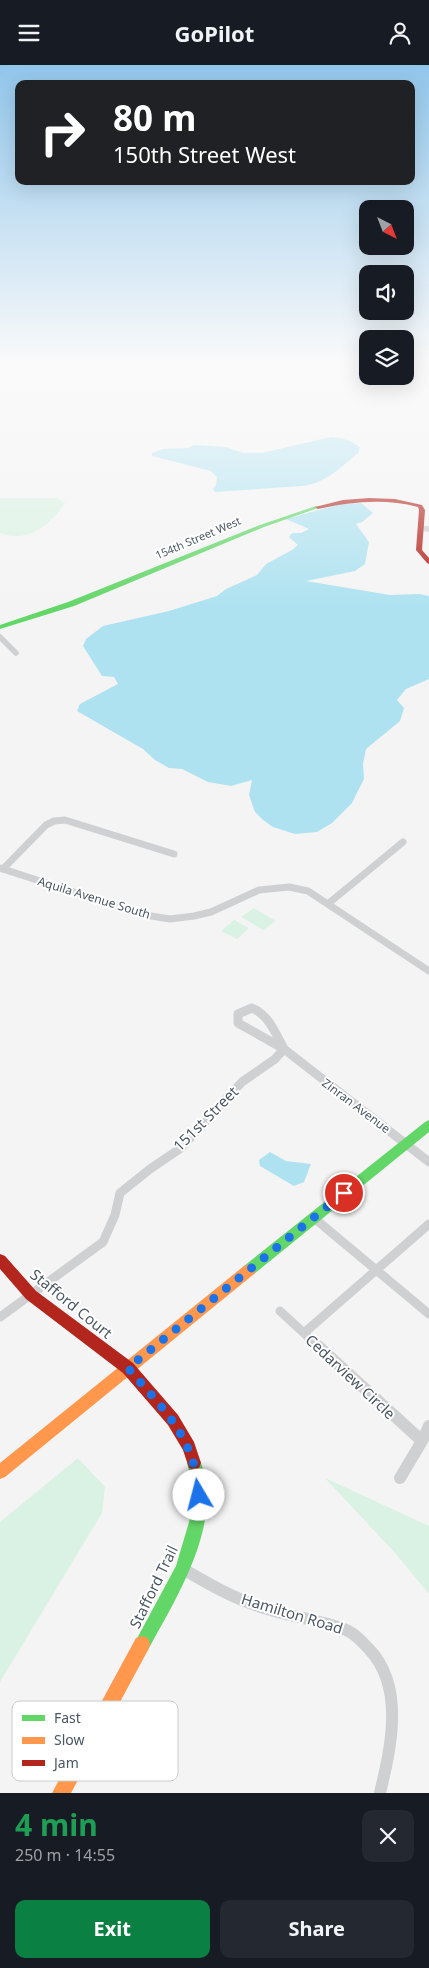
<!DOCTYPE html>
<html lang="en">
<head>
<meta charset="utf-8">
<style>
	:root { --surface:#171b24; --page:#242831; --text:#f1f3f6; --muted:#9ea1a6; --accent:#0b8043 }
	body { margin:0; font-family:"Noto Sans",sans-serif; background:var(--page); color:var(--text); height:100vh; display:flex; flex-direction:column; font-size:19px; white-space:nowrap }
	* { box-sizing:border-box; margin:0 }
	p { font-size:16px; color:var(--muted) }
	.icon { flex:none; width:28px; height:28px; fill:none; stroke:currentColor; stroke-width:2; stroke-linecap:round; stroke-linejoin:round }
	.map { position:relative; height:1728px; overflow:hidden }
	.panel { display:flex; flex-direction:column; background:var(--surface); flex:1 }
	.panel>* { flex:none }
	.hud { position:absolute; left:15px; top:15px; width:400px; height:105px; border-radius:10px; box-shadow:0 5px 20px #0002; background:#202124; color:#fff; overflow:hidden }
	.needle { width:32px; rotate:138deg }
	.fabs { position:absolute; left:359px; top:135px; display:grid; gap:10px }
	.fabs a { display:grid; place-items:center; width:55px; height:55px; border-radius:10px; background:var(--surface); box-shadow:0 5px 20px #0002; font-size:25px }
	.pin { position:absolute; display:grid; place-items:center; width:42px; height:42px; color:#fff; margin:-21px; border:2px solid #fff; border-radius:50%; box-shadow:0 1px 5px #0007 }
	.me { position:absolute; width:55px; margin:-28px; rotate:352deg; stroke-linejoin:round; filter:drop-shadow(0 0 4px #0008) }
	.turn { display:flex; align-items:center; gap:18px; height:105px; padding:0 15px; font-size:22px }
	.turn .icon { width:65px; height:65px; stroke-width:2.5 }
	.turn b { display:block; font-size:35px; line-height:42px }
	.round { display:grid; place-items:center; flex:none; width:52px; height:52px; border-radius:10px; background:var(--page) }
	.head { display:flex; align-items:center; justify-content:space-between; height:85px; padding:0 15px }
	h1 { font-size:30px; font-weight:700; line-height:38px; color:#1e9e55 }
	.action { display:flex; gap:10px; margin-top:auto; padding:10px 15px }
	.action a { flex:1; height:58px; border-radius:10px; background:var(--accent); color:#fff; font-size:20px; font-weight:700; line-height:58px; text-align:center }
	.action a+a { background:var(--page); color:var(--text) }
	header { display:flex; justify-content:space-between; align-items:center; height:65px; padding:0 15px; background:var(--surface); font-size:22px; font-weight:700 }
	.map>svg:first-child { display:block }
	.green { fill:#d9f2e3 }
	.water { fill:#aee2f0 }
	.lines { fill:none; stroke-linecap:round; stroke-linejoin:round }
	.street-far4 { stroke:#ced0d2; stroke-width:4.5 }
	.street-far3 { stroke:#ced0d2; stroke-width:5.5 }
	.street-far2 { stroke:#ced0d2; stroke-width:7 }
	.street-far1 { stroke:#ced0d2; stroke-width:9 }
	.street { stroke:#ced0d2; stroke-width:12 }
	.fast { fill:#63d668; fill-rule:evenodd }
	.slow { fill:#ff974d; fill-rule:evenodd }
	.jam { fill:#b3261e; fill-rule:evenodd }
	.route { stroke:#1a73e8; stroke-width:9; stroke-dasharray:0 16.2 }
	.labels { text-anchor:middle; stroke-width:4; stroke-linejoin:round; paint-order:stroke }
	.far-street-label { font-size:11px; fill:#4a5661; stroke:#fff }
	.street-label { font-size:12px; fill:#4a5661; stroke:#fff }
	.near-street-label { font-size:15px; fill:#4a5661; stroke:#fff }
	.key { fill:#fff; stroke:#c9ccd0; stroke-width:1 }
	.key-label { font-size:14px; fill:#4a5661 }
</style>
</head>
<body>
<header><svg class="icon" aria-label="menu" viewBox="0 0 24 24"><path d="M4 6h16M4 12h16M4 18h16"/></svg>GoPilot<svg class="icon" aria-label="person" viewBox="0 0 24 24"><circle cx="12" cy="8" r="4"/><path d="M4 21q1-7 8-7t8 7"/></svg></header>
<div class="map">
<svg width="429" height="1728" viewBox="0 0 429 1728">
	<rect width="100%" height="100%" fill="#f4f4f4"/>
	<!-- green -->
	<path class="green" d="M0,433H57L65,438C50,461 28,478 0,468Z
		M254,843L276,856L263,865L241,852Z
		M234,855L249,863L237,874L221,866Z
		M78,1393L105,1422L102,1448L0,1617V1457Z
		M325,1413L429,1461V1529L396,1489Z"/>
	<!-- water -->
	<path class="water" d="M331,372C342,373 352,375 360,383L358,388C340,403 326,418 302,421L215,427L213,424L216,420L217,412L211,406L152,391V388L163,384L188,383L194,380L226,382L243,388H262Z
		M361,438L373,448L362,457L356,459L369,477L365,499L355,506L306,516L390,530L419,529L429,531V614L406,624L397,635L404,643L400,656L366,684L363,699L364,714L352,738L332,758L317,767L295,769L273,762L263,755L255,747L249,730L252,715L231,721L208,717L182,704L169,703L155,695L143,684L77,646L80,639L118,619L114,612L102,611L83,581L86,574L103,561L169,546L217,531L226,524L257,510L266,499L292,485L298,480L289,472L292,468H301L309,464L286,454L340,439Z
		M270,1087L286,1096L311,1099L304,1117L294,1121L260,1101L259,1095Z"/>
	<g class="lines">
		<!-- street-far4 -->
		<path class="street-far4" d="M364,308L368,307"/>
		<!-- street-far3 -->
		<path class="street-far3" d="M421,463L429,464
			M0,572L16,588"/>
		<!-- street-far2 -->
		<path class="street-far2" d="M0,803L145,850L170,854L194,851L211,847L259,825L289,822L308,826L429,906
			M3,804L46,760L54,756L65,755L174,789
			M329,838L403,777"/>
		<!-- street-far1 -->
		<path class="street-far1" d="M252,943C270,951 275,968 284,984L238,958V949Z
			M284,984L429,1097
			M314,1153L429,1249
			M280,1246L319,1282
			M0,1252L103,1177L115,1150L120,1128L150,1104L181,1083L242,1017L275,994L284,984
			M304,1268L429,1159"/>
		<!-- street -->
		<path class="street" d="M318,1281L422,1376L429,1361
			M400,1413L422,1376
			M183,1504C207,1518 231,1532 258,1541C286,1551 317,1554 346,1565C355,1568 362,1577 369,1584C405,1622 391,1682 380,1728"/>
		<!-- fast -->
		<path class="fast" d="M316,441L321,442L264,462L74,541L0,564V560L68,537L260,460Z
			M429,1055V1067L254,1209L249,1211L244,1209L242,1205L244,1201L425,1057Z
			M194,1391L199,1393C226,1456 177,1531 148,1585L142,1587L136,1585L134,1579L176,1501L192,1447L191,1413L187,1398L189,1393Z"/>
		<!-- slow -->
		<path class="slow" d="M249,1199L254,1201L256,1205L254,1209L5,1412L0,1414V1398L244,1201Z
			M142,1571L148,1573L150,1579L148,1585L71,1728H52L136,1573Z"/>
		<!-- jam -->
		<path class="jam" d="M369,433L395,434L422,440L425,445L422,485L429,493V499L427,498L416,485L419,445L418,442C384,433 351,437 318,444L315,442L343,435Z
			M0,1189L5,1191L36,1226L133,1298L178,1350L194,1377L201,1398L199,1403L194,1405L189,1403L183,1385L168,1360L123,1308L26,1234L0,1204Z"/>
	</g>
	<!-- sky -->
	<linearGradient id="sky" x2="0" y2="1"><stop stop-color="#91c6eb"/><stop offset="0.55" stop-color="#fafafa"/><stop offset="1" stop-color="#fafafa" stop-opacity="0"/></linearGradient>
	<rect width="429" height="543" fill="url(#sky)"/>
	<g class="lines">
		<!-- route -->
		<path class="route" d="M199,1430C195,1372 163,1344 128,1303L344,1128"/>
	</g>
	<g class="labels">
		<!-- far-street labels -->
		<g class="far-street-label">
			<text transform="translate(198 473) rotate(-23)" y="4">154th Street West</text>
		</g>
		<!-- street labels -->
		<g class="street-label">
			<text transform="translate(94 833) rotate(17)" y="4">Aquila Avenue South</text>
			<text transform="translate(356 1041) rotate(37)" y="4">Zinran Avenue</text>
		</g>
		<!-- near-street labels -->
		<g class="near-street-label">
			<text transform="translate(206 1054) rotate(-45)" y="5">151st Street</text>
			<text transform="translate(71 1239) rotate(39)" y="5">Stafford Court</text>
			<text transform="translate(350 1312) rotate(43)" y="5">Cedarview Circle</text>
			<text transform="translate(154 1522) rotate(-64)" y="5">Stafford Trail</text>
			<text transform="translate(292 1549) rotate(17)" y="5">Hamilton Road</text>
		</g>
	</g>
	<!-- legend -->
	<rect x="12" y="1636" width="166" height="80" rx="8" class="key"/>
	<rect x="22" y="1650" width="23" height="6" fill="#63d668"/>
	<rect x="22" y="1672" width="23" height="7" fill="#ff974d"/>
	<rect x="22" y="1695" width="23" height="6" fill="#b3261e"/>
	<g class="key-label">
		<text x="54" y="1658">Fast</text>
		<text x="54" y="1680">Slow</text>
		<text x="54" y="1703">Jam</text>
	</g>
</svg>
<div class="fabs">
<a><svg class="needle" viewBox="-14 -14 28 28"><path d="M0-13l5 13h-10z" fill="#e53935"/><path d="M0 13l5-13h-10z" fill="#9ea1a6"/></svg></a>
<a><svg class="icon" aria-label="sound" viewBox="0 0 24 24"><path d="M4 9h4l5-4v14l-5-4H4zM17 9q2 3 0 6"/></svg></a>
<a><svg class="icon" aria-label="layers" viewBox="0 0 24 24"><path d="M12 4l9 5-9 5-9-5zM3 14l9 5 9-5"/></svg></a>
</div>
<div class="pin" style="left:344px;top:1128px;background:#d93025"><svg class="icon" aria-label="arrive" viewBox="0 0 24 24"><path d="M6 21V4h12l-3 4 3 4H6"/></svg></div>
<svg class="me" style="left:199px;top:1430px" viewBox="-20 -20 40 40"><circle r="19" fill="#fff"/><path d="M0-13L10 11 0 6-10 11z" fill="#1a73e8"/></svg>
<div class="hud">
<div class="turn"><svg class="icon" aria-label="right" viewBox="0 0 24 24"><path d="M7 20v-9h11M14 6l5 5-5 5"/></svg><div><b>80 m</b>150th Street West</div></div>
</div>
</div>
<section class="panel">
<div class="head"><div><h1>4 min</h1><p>250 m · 14:55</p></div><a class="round"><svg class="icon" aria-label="close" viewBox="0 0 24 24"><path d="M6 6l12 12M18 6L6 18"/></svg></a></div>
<div class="action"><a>Exit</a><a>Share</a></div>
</section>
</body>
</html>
